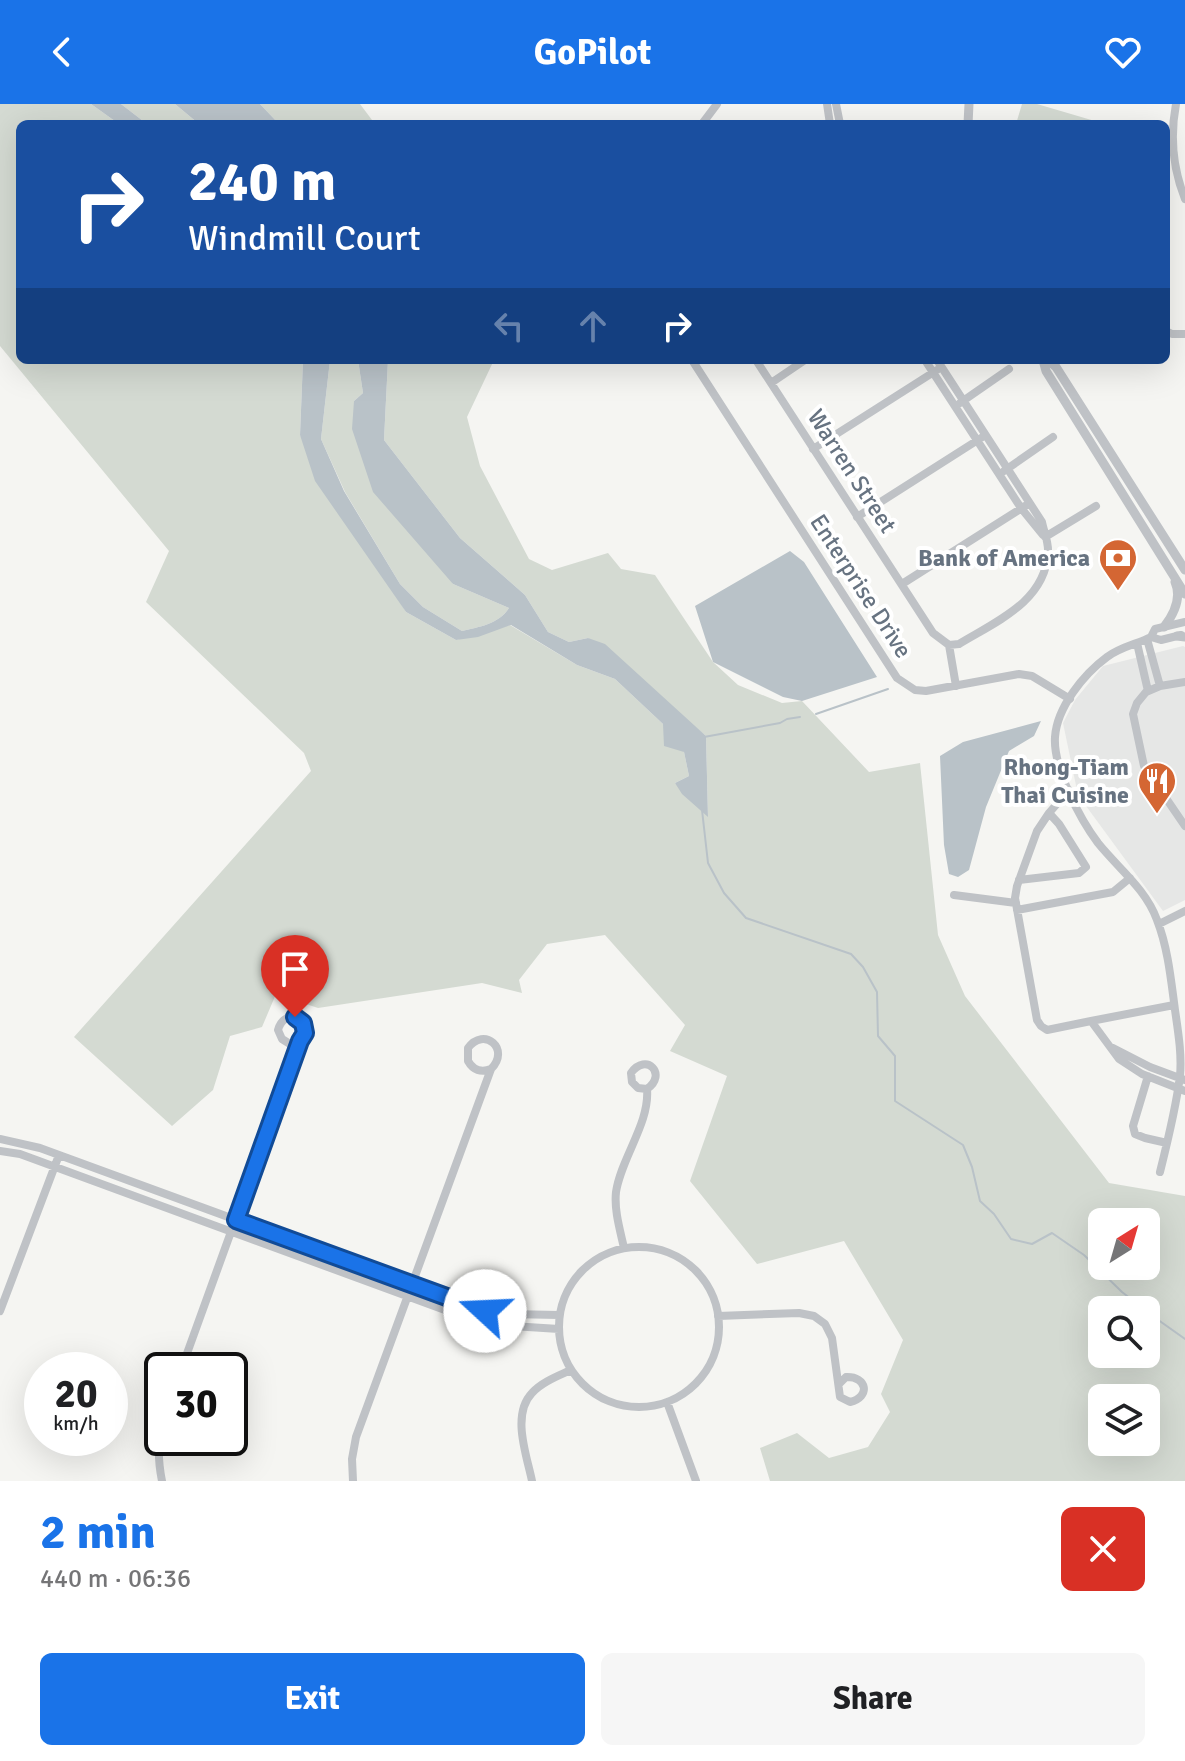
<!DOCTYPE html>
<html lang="en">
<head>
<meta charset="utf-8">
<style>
	:root { --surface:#fff; --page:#f6f6f6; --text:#202124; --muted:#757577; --accent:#1a73e8 }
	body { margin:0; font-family:Signika,sans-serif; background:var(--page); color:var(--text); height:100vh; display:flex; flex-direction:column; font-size:30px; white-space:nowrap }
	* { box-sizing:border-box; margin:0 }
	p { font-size:26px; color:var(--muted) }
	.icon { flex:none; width:44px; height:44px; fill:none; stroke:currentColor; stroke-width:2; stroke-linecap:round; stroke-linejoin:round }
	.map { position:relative; height:1377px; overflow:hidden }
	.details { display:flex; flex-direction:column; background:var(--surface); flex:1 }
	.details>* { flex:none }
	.hud { position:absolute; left:16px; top:16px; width:1154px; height:244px; border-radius:12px; box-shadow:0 8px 32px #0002; background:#1a4fa0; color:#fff; overflow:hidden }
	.needle { width:52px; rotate:37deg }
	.fabs { position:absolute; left:1088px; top:1104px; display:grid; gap:16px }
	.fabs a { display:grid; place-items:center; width:72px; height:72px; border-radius:12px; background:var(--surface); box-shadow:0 8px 32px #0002; font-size:40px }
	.speed { position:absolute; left:24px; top:1248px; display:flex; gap:16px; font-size:40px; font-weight:700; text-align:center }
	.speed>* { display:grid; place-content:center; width:104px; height:104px; border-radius:50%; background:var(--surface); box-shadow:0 8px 32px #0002; line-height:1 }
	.speed small { font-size:20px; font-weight:400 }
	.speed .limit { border:4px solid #111; border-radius:12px; background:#fff; color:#111 }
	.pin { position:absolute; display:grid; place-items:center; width:68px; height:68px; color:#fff; margin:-82px -34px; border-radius:50% 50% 50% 0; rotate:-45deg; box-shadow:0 0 8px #0007 }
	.pin .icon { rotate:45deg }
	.me { position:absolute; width:88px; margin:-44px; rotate:290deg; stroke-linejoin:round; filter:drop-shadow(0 0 6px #0008) }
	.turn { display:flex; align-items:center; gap:28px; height:168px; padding:0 40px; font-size:36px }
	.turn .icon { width:104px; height:104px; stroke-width:2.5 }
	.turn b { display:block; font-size:56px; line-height:68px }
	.lanes { display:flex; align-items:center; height:76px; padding:0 40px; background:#0003; justify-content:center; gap:40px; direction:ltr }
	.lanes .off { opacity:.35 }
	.round { display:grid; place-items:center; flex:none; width:84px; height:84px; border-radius:12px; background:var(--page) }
	.summary { display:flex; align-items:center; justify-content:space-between; height:136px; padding:0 40px }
	h1 { font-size:48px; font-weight:700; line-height:60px; color:var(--accent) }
	.action { display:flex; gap:16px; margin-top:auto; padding:16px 40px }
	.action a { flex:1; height:92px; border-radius:12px; background:var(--accent); color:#fff; font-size:32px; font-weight:700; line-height:92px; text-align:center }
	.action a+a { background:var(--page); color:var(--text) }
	header { display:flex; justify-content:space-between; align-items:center; height:104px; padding:0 40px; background:var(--accent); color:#fff; font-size:36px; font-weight:700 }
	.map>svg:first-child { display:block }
	.built { fill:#e6e7e6 }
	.green { fill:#d4dad2; fill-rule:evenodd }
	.water { fill:#b9c2c8 }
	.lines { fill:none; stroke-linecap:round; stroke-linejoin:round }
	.stream { stroke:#b9c2c8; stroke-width:2 }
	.minor { stroke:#bfc2c6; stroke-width:8 }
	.tertiary { stroke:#bfc2c6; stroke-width:9 }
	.route-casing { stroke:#114b97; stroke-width:20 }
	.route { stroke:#1a73e8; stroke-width:14 }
	.labels { text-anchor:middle; stroke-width:8; stroke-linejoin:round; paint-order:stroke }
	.street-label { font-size:24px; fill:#677381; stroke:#fff }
	.poi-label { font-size:24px; font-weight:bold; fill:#677381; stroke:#fff; text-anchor:end }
</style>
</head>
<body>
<header><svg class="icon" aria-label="back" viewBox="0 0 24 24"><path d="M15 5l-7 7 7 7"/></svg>GoPilot<svg class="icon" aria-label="heart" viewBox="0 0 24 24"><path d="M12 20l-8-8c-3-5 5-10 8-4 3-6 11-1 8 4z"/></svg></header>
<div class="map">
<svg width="1185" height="1377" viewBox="0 0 1185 1377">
	<rect width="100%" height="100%" fill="#f5f5f2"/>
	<!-- built -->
	<path class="built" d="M1183,542L1185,543V796L1163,807L1078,691L1063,619L1075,596L1103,562Z"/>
	<!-- green -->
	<path class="green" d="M0,0H91L119,20H20V256H303L300,331L406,508L456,536L510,521L577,561L615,575L663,620L684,648L689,672L675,679L708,712L706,632L588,534L569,538L548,528L525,491L460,434L384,336L388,256H494L467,313L480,362L529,455L552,466L608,449L621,465L655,471L713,558L738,581L782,599L802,597L869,668L920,659L938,831L965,892L1109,1079L1185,1092V1377H770L760,1344L797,1329L829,1354L868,1343L890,1308L881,1290L903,1236L844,1137L757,1160L690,1077L727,972L670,947L685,921L605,831L547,840L519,876L522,889L482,879L318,904L276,890L262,923L230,932L213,986L172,1022L74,933L311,667L304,649L146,498L169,447L0,242ZM1102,1118H1146V1162H1102ZM1102,1206H1146V1250H1102ZM1102,1294H1146V1338H1102Z
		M121,0H175L199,20H147Z
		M260,0H360L375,20H279Z
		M1022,0H1037L1105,20H1016Z
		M330,256H358L363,289L354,297L453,480L509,504C499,520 479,523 462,527L423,503L400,480L345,388L321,335Z"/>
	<!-- water -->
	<path class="water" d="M91,0H121L147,20H119Z
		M175,0H260L279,20H199Z
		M303,256H330L321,335L344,387L400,480L423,503L462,527C479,523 499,520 509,504L453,480L373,388L352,325L354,297L363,289L358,256H388L384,336L460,434L525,491L548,528L569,538L588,534L605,540L706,632L708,713L682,690L675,679L689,672L684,648L664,642L663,620L615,575L577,561L511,521L478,533L456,536L406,508L315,377L300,331Z
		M790,447L804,458L877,573L802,597L783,593L713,558L695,502Z
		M1041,617L1034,632L1009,647L986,703L969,766L958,773L949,770L944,741L940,652L963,638Z"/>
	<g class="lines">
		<!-- stream -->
		<path class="stream" d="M816,610L888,585
			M704,633L780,619L787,615L800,613
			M702,706L708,759L724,789L746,814L851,850L863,863L877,888L878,932L895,952V997L963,1041L972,1063L980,1097L994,1110L1011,1135L1032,1140L1052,1129L1084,1151L1122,1188L1145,1206
			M1147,1208L1185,1235"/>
		<!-- minor -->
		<path class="minor" d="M827,0L830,20
			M836,0L840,20
			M1176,0C1170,32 1173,65 1185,95
			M702,20L717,0
			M1166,227L1172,230H1185
			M692,256L897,574L915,586L926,587L1019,570L1032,572L1070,595
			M756,256L933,529L949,541L956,582
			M925,256L1021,404L1043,431
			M937,256L1042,418C1044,428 1049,439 1048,449C1045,498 995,518 959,540L949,541
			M771,279L805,256
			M960,299L1009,265
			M813,345L937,266
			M1004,367L1053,333
			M857,413L981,334
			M1045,433L1096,402
			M902,480L1025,402
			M1151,533L1161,536L1181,531
			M1147,535L1160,582
			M1137,539L1148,587
			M1185,578L1160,582L1146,588L1137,599L1133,610L1144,662L1185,722
			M1069,686L1049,709L1037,727L1017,782L1015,794L1037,916L1041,922L1047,926L1091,917L1119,955L1142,970L1185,987
			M1019,776L1079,769L1086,763L1059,720L1049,709
			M954,791L1016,799
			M1017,806L1113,788L1130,774
			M1159,820L1185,807
			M1091,917L1174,901
			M1113,944L1150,963L1185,976
			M1148,972L1133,1022L1135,1030L1145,1034L1167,1039
			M0,1035L40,1044L485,1207L507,1210L559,1211
			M0,1047L20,1050L483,1220L559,1225
			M1160,1068C1168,1036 1176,1004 1180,972C1182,950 1178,927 1175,906C1171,876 1168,844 1157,816C1146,785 1118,764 1098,739C1080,715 1053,664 1055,633C1057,603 1084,570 1107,553C1120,543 1137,540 1151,533L1155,525L1185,518
			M559 1223a80 80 0 1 1 160 0a80 80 0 1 1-160 0Z
			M624,1144C620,1126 614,1106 616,1088C621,1054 650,1019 647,985C668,970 646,948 631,969L632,978L638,984L647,985
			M0,1207L59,1051
			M718,1212L799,1209L814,1212L825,1220L832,1234L840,1293L850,1298C871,1293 867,1272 846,1273L839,1280
			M181,1266L300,937C316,916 285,901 278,926L282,935L290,940L300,937
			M667,1298L696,1377
			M162,1320C157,1340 158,1357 162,1377
			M353,1377L352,1355L356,1333L491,965C511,945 484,922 468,944V957C473,966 481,969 491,965
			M532,1377C527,1352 511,1311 532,1289C542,1278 558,1272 571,1266"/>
		<!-- tertiary -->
		<path class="tertiary" d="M968,20L969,0
			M1043,256L1046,267L1185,490
			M1048,256L1056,263L1185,466
			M1164,523C1174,510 1182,494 1175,478
			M1177,532L1185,533"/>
	</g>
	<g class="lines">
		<!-- route casing -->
		<g class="route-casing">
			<path id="route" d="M295,913L303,919L305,929L300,937L236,1116L485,1207"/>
		</g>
		<!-- route -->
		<use href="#route" class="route"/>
	</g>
	<!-- icons -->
	<defs>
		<g id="bank-pin" transform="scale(2)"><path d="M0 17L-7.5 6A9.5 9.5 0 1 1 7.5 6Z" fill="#d46633" stroke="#fff"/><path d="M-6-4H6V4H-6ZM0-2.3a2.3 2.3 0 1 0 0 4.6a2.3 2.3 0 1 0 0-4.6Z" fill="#fff"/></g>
		<g id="restaurant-pin" transform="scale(2)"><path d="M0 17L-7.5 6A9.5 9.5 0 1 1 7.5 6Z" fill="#d46633" stroke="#fff"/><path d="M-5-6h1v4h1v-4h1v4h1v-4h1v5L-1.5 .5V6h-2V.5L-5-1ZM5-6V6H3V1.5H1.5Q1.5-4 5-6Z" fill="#fff"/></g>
	</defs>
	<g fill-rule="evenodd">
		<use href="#bank-pin" x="1118" y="454"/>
		<use href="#restaurant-pin" x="1157" y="677"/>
	</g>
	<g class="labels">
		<!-- street labels -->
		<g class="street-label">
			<text transform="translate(852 367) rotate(57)" y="8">Warren Street</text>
			<text transform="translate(861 482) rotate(57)" y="8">Enterprise Drive</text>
		</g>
		<!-- poi labels -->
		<g class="poi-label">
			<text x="1090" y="462">Bank of America</text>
			<text x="1129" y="671">Rhong-Tiam<tspan x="1129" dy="28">Thai Cuisine</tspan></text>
		</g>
	</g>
</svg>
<div class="fabs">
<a><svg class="needle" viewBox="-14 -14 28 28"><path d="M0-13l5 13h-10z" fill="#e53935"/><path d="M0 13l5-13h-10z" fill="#757577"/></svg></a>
<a><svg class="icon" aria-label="search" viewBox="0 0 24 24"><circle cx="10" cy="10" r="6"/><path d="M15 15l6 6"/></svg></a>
<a><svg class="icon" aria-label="layers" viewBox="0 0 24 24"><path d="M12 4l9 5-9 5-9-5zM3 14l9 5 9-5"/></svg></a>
</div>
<div class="speed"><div>20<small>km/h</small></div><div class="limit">30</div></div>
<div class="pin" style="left:295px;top:913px;background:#d93025"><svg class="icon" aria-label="arrive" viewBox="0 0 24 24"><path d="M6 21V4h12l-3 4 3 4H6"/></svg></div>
<svg class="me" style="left:485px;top:1207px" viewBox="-20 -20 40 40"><circle r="19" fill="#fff"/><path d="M0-13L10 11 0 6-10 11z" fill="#1a73e8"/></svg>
<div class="hud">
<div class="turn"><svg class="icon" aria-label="right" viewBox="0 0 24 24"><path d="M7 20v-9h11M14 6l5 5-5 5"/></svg><div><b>240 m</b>Windmill Court</div></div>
<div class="lanes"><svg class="icon off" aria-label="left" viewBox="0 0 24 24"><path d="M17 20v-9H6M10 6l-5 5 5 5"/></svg><svg class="icon off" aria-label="ahead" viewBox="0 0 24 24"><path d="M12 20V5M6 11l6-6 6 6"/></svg><svg class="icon" aria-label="right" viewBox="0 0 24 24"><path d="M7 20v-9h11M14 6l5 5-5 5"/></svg></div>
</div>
</div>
<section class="details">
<div class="summary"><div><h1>2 min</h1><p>440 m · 06:36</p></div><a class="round" style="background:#d93025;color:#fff"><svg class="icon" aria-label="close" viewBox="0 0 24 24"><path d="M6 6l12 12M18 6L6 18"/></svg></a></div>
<div class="action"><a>Exit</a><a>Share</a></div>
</section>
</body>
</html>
